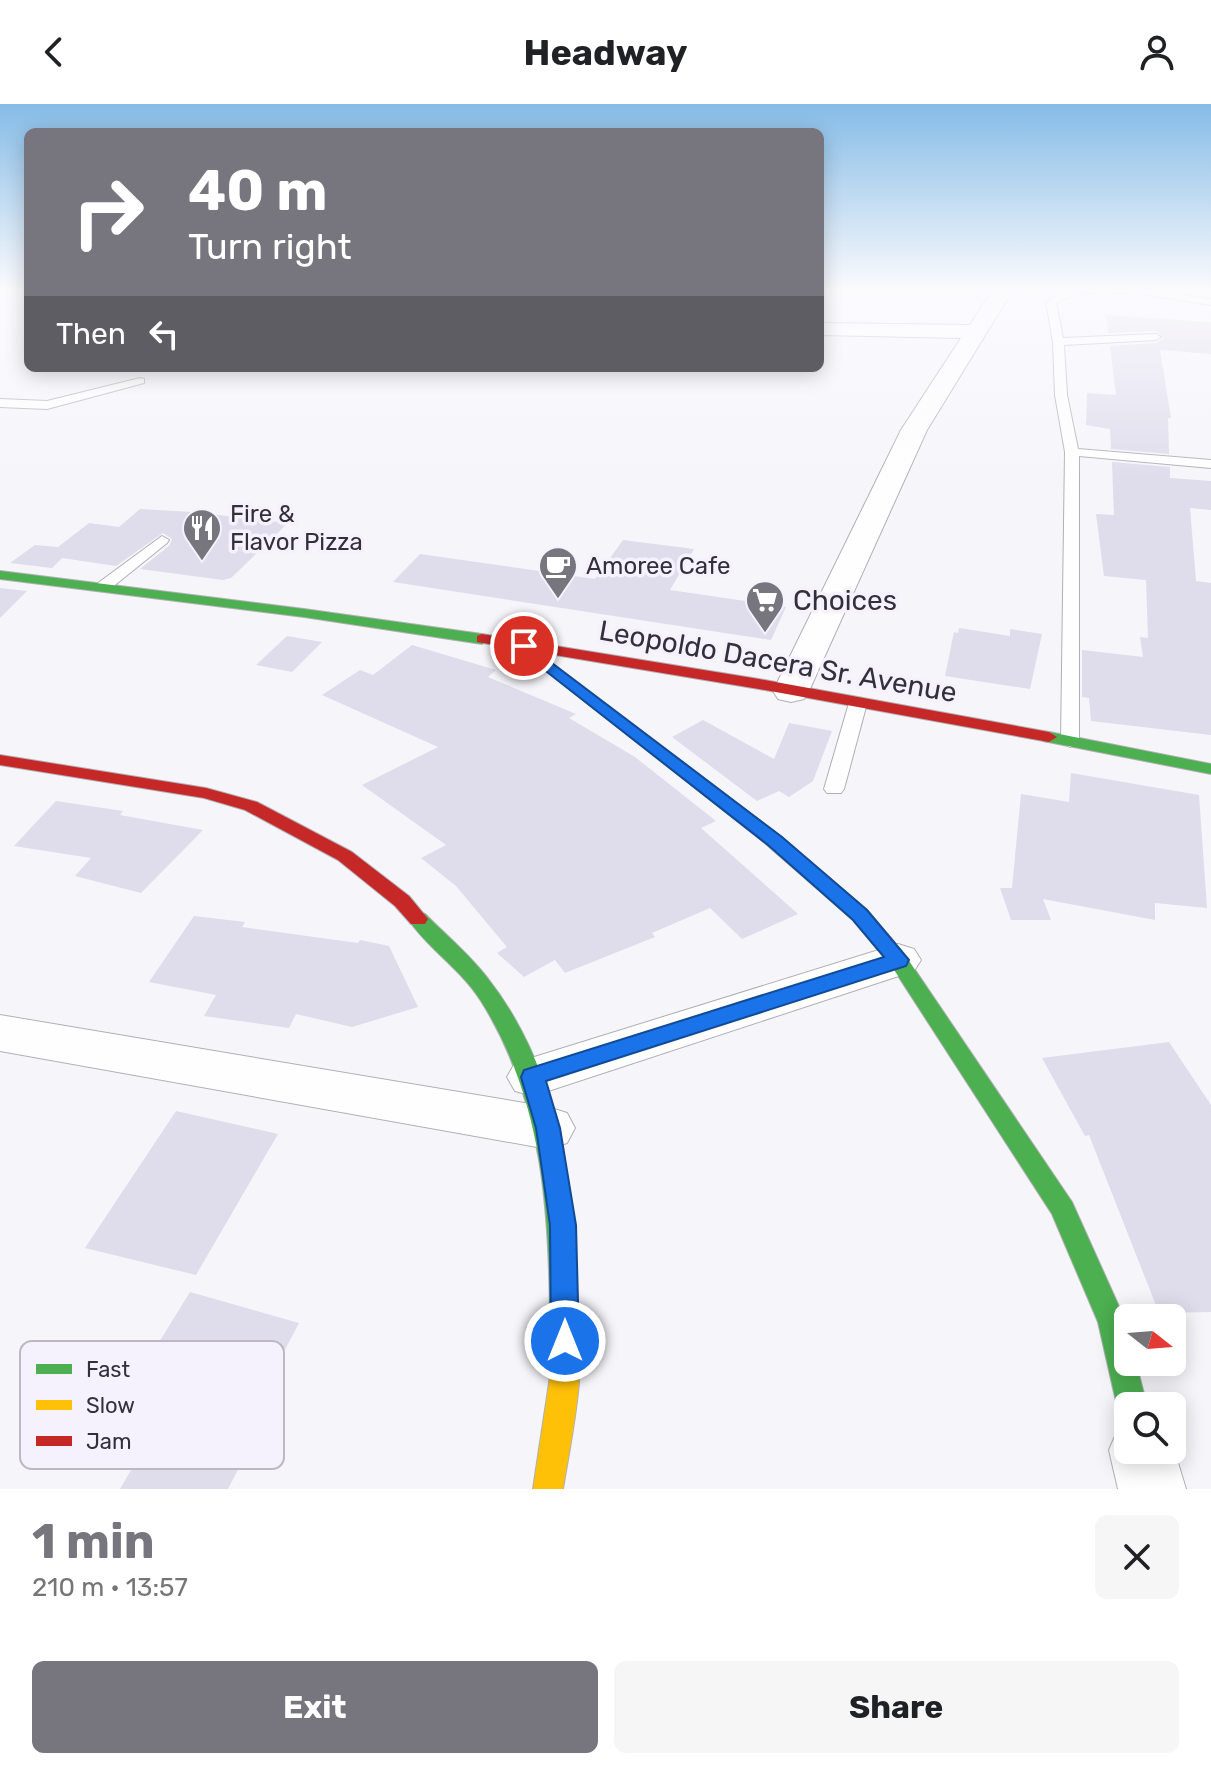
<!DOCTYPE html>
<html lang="en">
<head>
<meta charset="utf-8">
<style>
	:root { --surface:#fff; --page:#f6f6f6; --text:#202124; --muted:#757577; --accent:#77757d }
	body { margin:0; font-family:Rubik,sans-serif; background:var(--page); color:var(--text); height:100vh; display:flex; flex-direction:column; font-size:30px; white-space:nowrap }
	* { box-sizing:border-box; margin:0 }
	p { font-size:26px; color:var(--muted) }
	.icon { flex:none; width:44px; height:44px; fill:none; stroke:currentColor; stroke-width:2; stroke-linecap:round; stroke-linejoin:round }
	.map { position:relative; height:1385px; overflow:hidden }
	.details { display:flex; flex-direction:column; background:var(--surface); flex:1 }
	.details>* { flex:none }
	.hud { position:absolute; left:24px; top:24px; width:800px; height:244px; border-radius:12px; box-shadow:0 4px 20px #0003; background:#77757d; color:#fff; overflow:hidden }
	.needle { width:52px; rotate:107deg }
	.fabs { position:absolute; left:1114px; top:1200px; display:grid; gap:16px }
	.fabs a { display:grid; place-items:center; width:72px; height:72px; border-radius:12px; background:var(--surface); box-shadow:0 4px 20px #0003; font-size:40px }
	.pin { position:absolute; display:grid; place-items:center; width:68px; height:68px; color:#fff; margin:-34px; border:4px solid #fff; border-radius:50%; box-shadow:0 2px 8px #0007 }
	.me { position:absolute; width:88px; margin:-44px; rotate:0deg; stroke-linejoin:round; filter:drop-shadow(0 0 6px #0008) }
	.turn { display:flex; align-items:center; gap:28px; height:168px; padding:0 32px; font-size:36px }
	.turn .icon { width:104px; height:104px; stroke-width:2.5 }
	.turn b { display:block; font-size:56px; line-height:68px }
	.then { display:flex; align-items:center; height:76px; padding:0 32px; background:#0003; gap:16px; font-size:30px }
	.round { display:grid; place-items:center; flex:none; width:84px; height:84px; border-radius:12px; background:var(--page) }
	.summary { display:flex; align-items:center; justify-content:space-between; height:136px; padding:0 32px }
	h1 { font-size:48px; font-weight:700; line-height:60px; color:var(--accent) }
	.action { display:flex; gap:16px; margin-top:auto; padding:16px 32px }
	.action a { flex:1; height:92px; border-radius:12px; background:var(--accent); color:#fff; font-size:32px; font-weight:700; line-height:92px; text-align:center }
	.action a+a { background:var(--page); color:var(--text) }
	header { display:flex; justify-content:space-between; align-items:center; height:104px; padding:0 32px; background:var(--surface); font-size:36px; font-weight:700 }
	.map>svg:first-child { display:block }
	.building { fill:#dfdcec }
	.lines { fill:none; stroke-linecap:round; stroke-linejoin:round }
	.lane-casing { stroke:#b1afb6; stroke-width:2 }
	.street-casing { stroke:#b1afb6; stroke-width:2 }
	.fast-casing { stroke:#b1afb6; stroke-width:2 }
	.slow-casing { stroke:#b1afb6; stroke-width:2 }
	.jam-casing { stroke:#b1afb6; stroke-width:2 }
	.lane { fill:#fefefe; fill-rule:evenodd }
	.street { fill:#fefefe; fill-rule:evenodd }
	.fast { fill:#4caf50; fill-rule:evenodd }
	.slow { fill:#ffc107; fill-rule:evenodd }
	.jam { fill:#c62828; fill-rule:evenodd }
	.route { fill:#1a73e8; stroke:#114b97; stroke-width:2 }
	.labels { text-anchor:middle; stroke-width:7; stroke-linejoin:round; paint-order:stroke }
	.far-poi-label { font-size:24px; fill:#33303a; stroke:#f5f2fd; text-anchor:start }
	.poi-label { font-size:28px; fill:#33303a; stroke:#f5f2fd; text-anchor:start }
	.street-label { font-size:28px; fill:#33303a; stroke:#f5f2fd }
	.key { fill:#f5f2fd; stroke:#bbb8c2; stroke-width:2 }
	.key-label { font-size:22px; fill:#33303a }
</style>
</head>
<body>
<header><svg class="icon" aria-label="back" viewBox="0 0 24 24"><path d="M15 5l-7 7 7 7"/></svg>Headway<svg class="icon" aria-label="person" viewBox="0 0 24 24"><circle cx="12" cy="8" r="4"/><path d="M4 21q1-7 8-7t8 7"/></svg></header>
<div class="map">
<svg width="1211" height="1385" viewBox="0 0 1211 1385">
	<rect width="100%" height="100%" fill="#f6f5fa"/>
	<!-- building -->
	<path class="building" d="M1106,211L1211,218V250L1160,246L1171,314H1168L1169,350L1111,345L1110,325L1086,321L1087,289L1116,291L1110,242L1156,239L1164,234L1156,227L1108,229Z
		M1112,358L1170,363V374L1211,377V406L1190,404L1196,477L1211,479V631L1091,617L1089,594L1082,593V546L1143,553L1140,533L1148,534L1146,476L1104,472L1096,410L1114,411Z
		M140,405L192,408L288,419L231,474L223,476L140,465L170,441L172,435L163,429L116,462L62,454L52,464L10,459L35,441L58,443L89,419L119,423Z
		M623,436L694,445L670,486L786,503L771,536L393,478L420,450L595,475Z
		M0,484L27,487L0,514Z
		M959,524L1010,532V525L1042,530L1030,585L945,572L954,528L958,529Z
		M287,532L322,538L292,568L256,561Z
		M412,541L496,566L488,573L576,610L569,614L635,653L716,717L701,724L798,810L742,835L710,804L652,829L655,833L565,869L555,856L524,873L497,849L507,843L456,782L421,754L446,741L362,681L438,643L322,591L360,566L373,571Z
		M703,616L774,655L789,619L832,627L813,677L789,693L779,687L757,697L672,633Z
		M1071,669L1199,691L1207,804L1155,799V816L1043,795L1051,816H1011L1000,784H1012L1021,690L1069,698Z
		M56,697L123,707L120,711L203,726L141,789L75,772L91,754L14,742Z
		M194,812L245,818L242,823L358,839L360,836L389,842L418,903L352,923L296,910L289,924L204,912L216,891L149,878Z
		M1169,938L1211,1001V1208L1159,1209L1089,1031L1085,1032L1042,954Z
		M176,1007L278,1030L196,1171L85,1144Z
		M190,1188L299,1219L227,1356L241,1360L228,1385H120L165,1308L124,1295Z"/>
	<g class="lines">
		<!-- lane casing -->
		<g class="lane-casing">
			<path id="lane" d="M1086,184L1127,185L1211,195V201C1167,195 1096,177 1056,199L1063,234L1156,230L1161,233L1156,236L1064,241L1067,291L1078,345L1211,356V364L1079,352V637L1070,643L1061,637L1065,348L1055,291L1053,238L1046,198L1060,189Z
				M140,274L144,275V279L47,305L0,303V295L47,297Z
				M162,432L169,436L167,439L110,485H98V479Z
				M858,594L867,599L844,685L841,689H827L824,685L849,599Z"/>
		</g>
		<!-- street casing -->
		<g class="street-casing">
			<path id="street" d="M994,184H1014L927,326L809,587L804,595L791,598L778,595L773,587L901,326L961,234L820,231V219L970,221Z
				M898,840L914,845L921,856L914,867L533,992L515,987L507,973L515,959Z
				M0,911L548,1003L567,1009L575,1024L567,1039L548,1045L0,947Z
				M1128,1319V1346H1172V1339L1186,1385H1118L1109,1346L1119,1323Z"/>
		</g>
		<!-- fast casing -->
		<g class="fast-casing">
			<path id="fast" d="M0,467L304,505L482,530L490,535L482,540L304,513L0,475Z
				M1049,628L1211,660V670L1043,637L1041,633Z
				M767,725L774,727L867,806L905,851L1072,1098L1126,1218L1128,1258H1136L1147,1302H1128V1314L1122,1312L1117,1302L1098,1218L1052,1110L891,861L853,816L760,735L758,731L760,727Z
				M418,808L425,810C447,832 471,852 489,876C567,977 575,1105 578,1227L574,1236L564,1239L554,1236L550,1227C550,1112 544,997 481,897C461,865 428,845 408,815L411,810Z"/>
		</g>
		<!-- slow casing -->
		<g class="slow-casing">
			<path id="slow" d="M527,540L774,727L776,731L774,735H760L522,548L519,545Z
				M564,1215L574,1218C590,1253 569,1345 563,1385H533L551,1266L550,1227L554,1218Z"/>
		</g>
		<!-- jam casing -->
		<g class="jam-casing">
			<path id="jam" d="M482,530L759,575L1049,628L1057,633L1049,638L759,585L477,538V532Z
				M0,651L206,684L257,698L352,748L409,792L428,815L425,820H411L395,802L338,756L245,706L204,694L0,661Z"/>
		</g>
		<!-- lane -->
		<use href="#lane" class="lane"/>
		<!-- street -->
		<use href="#street" class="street"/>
		<!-- fast -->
		<use href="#fast" class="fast"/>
		<!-- slow -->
		<use href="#slow" class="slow"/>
		<!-- jam -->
		<use href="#jam" class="jam"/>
	</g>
	<!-- sky -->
	<linearGradient id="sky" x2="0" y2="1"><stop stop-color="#85bce7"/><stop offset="0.49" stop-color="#fbfafd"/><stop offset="1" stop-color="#fbfafd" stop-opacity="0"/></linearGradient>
	<rect width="1211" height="378" fill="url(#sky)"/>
	<!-- route -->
	<path class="route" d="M524,538L782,733L867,806L909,856L906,862L546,977L560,1024L576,1121L579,1237L575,1246L565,1250L555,1246L551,1237L550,1121L536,1024L521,973L524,966L884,853L853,816L768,741L519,546V539Z"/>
	<!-- icons -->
	<defs>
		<g id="restaurant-pin" transform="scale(2)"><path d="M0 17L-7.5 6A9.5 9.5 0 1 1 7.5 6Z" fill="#77757d" stroke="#f5f2fd"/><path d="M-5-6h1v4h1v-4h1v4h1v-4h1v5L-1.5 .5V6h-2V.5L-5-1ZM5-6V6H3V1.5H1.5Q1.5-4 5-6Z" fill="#fff"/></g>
		<g id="cafe-pin" transform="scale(2)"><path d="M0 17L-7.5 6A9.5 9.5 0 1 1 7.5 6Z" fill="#77757d" stroke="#f5f2fd"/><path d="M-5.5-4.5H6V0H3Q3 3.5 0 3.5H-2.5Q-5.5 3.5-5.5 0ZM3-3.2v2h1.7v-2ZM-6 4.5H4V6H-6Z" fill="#fff"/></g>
		<g id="supermarket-pin" transform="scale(2)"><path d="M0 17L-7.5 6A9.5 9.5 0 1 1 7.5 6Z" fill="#77757d" stroke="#f5f2fd"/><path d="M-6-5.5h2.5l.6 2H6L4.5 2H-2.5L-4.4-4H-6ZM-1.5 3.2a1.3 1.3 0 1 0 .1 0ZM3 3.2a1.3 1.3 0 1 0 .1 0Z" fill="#fff"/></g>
	</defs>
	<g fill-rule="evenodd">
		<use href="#restaurant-pin" x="202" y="424"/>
		<use href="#cafe-pin" x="558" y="462"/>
		<use href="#supermarket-pin" x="765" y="496"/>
	</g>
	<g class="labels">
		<!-- far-poi labels -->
		<g class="far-poi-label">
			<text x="230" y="418">Fire &amp;<tspan x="230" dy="28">Flavor Pizza</tspan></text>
			<text x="586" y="470">Amoree Cafe</text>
		</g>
		<!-- poi labels -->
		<g class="poi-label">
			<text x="793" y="506">Choices</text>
		</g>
		<!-- street labels -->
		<g class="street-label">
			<text transform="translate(778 557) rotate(10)" y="10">Leopoldo Dacera Sr. Avenue</text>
		</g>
	</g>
	<!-- legend -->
	<rect x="20" y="1237" width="264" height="128" rx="12" class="key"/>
	<rect x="36" y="1260" width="36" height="10" fill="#4caf50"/>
	<rect x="36" y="1296" width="36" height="10" fill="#ffc107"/>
	<rect x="36" y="1332" width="36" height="10" fill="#c62828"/>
	<g class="key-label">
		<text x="86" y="1273">Fast</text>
		<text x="86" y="1309">Slow</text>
		<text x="86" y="1345">Jam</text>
	</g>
</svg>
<div class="fabs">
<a><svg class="needle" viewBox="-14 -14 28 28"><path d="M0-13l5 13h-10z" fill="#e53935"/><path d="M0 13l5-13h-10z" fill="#757577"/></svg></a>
<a><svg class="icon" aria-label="search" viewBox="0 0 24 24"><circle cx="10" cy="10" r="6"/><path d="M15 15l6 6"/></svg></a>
</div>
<div class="pin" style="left:524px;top:542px;background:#d93025"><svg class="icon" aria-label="arrive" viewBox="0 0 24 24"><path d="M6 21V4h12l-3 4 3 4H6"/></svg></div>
<svg class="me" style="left:565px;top:1237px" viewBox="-20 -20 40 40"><circle r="17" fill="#1a73e8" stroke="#fff" stroke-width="3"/><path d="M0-11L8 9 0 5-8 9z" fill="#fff"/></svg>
<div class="hud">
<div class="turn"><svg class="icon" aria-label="right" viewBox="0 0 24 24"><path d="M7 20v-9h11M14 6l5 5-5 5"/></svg><div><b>40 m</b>Turn right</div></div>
<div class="then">Then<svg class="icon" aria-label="left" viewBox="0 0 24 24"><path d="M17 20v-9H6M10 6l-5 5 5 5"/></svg></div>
</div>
</div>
<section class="details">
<div class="summary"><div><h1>1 min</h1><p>210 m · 13:57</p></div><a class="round"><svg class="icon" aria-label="close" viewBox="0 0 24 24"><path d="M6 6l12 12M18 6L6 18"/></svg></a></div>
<div class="action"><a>Exit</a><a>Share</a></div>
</section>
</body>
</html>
